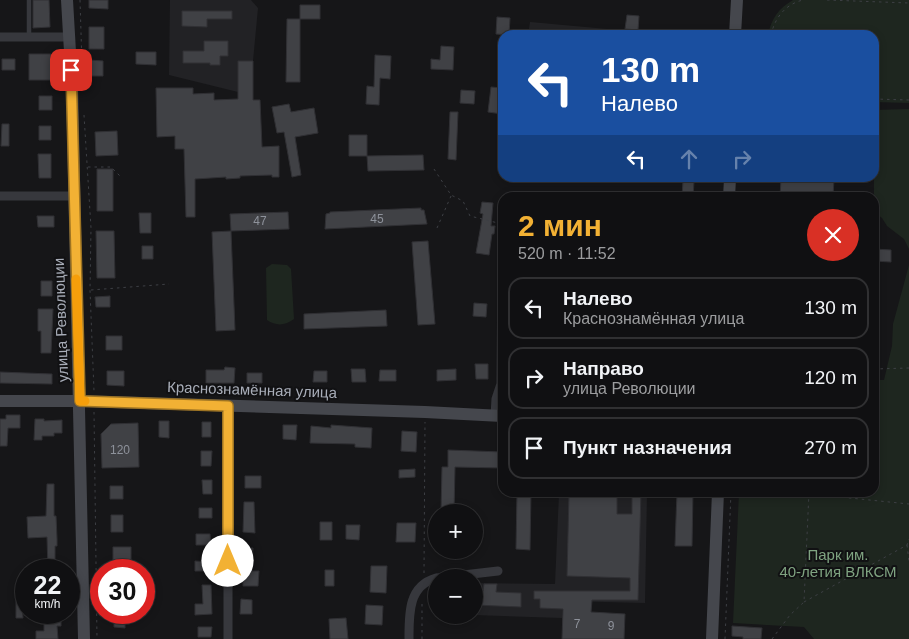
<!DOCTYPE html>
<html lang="ru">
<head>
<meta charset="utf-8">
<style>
	:root { --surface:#101012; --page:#19191b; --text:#f1f3f6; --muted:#9c9d9f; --line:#303032; --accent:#f2b134 }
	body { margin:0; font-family:Helvetica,sans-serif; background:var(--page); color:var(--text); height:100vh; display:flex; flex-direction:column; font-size:19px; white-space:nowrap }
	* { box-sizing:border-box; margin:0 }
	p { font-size:16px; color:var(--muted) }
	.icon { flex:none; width:28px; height:28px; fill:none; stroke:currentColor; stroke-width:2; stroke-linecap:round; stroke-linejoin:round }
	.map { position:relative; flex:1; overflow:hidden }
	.sheet { position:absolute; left:498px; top:192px; width:381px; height:305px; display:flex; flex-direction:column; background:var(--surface); border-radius:15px; box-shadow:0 2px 8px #0003,0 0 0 1px var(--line) }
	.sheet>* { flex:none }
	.banner { position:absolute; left:498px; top:30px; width:381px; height:152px; border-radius:15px; box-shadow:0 2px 8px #0003,0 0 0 1px var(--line); background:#1a4fa0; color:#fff; overflow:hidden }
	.fabs { position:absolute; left:428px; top:504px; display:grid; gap:10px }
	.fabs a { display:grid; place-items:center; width:55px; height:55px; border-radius:50%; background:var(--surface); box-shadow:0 2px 8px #0003,0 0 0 1px var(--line); font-size:25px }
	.speed { position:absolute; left:15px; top:559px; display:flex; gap:10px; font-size:25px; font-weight:700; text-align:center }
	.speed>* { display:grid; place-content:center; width:65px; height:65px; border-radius:50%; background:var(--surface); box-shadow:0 2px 8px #0003,0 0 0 1px var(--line); line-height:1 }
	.speed small { font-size:12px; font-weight:400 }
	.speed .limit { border:8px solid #d22; background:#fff; color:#111 }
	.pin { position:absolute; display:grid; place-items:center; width:42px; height:42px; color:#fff; margin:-21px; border-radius:10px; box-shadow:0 2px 8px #0006 }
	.me { position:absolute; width:55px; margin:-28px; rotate:0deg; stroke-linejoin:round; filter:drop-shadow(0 0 4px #0008) }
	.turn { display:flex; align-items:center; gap:18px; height:105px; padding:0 20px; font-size:22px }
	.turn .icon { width:65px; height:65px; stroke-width:2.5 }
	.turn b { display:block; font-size:35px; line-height:42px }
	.lanes { display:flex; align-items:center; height:48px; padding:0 20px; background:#0003; justify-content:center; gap:25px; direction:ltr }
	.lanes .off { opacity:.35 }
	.round { display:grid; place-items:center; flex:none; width:52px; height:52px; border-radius:26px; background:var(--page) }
	.overview { display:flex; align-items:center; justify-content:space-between; height:85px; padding:0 20px }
	h1 { font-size:30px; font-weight:800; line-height:38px; color:var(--accent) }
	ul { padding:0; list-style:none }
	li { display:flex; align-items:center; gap:15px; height:62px; margin:0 10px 8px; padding:0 10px; border:2px solid var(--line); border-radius:15px }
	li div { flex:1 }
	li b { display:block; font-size:19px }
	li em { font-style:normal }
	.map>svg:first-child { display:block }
	.built { fill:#222225 }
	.green { fill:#1e261f }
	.building { fill:#404145; stroke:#303034 }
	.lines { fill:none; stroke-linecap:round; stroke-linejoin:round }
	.path { stroke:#3d3f44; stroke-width:1; stroke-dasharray:2.5 4; stroke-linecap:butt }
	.lane { stroke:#37383d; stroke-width:4.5 }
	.street { stroke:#37383d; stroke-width:9 }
	.secondary { stroke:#45474d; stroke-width:12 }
	.route-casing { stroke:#9d7322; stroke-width:12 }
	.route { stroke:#f2b134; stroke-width:9 }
	.slow { stroke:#f59e0b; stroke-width:9 }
	.labels { text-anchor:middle; stroke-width:4; stroke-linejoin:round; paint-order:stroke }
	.number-label { font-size:12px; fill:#8e929b }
	.street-label { font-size:15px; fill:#a8adb8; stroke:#111113 }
	.park-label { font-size:15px; fill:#7fa381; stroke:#111113 }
</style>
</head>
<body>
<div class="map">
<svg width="909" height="639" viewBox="0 0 909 639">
	<rect width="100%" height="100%" fill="#161618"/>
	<!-- built -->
	<path class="built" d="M170,0H251L258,8L253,61V92H238L169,75Z
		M530,22L662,34V35H528Z
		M559,493H647L645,603L563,601L562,618L474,615V583L555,584Z"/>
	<!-- green -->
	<path class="green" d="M793,0H909V103L874,102V35H768C771,19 779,8 793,0Z
		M909,109V249L904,239L887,226L882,218L874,212C874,179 874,144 874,110Z
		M272,264L287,265L291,269L294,319C285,326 276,326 267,320L266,268Z
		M909,265V639H814L804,627L733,623L739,493L874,492V380H884L892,346L893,324Z"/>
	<!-- building -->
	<path class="building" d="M33,0H49L50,27L33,28Z
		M89,0H108V9L89,8Z
		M300,5H320V19H300Z
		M182,11H232V19H207V27L182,26Z
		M627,15L639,16L638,30L625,29Z
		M497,17L510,18L509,35L496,34Z
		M287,19H300V82H286Z
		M89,27H104V49H89Z
		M204,41H228V56H220V65H210V63H183V51H204Z
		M441,46L454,47L453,70L431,69V59L440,60Z
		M136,52H156V65L136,64Z
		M29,54H51V80H29Z
		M375,55L391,56L390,79L380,78L379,105L366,104L367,86L374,87Z
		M2,59H15V70H2Z
		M90,60L103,61V76H89Z
		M238,61H253V100H260L262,147L279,146V177H272V175L240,176V178L226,179V177L195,179V217H186L184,149H175V136L157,137L156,88H193V94L214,93V100L238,99Z
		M491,87L502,88V114L488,112Z
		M461,90L475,91L474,104L460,103Z
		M39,96H52V110H39Z
		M289,104L291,112L314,108L318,133L295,137L301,175L292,177L284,132L277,133L272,107Z
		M450,112H458L456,160L448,159Z
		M2,124H9V146H1Z
		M39,126H51V140H39Z
		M117,131L118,155L96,156L95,132Z
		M349,135H367V156H349Z
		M38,154H51V178H39Z
		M423,155L424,170L368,171L367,156Z
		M97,169H113V211H97Z
		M781,178H834L833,198H780Z
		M683,180L694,181L693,198H682Z
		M482,202L493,203L491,226H495L494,234H492L489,255L476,253L483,214L480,213Z
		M421,208V210H424L427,224L325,229L326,214L330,213V212Z
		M288,212L289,229L231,231L230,214Z
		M139,213H151V233H140Z
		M37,216H54V227H38Z
		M96,231H114L115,278H97Z
		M231,231L235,330L216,331L212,232Z
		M428,241L435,324L418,325L412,242Z
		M142,246H153V259H142Z
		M874,249L891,250V262L874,261Z
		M41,281H52V296H41Z
		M110,296V307H96L95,297Z
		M474,303L487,304L486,317L473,316Z
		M38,309H53L51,353H41V331H38Z
		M386,310L387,326L304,329V314Z
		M106,336H122V350H106Z
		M475,364H488V379H476Z
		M225,367L235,368L234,383H206V370H224Z
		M351,369H365L366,382H352Z
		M456,369V380L437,381V370Z
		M380,370H396V381H379Z
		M107,371H124V386L107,385Z
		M314,371H327V382H313Z
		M0,372L52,374V384L0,383Z
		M247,373H262V383H247Z
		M6,415H20V428H8L7,446H0V419H6Z
		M35,419H44V421L62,420V433H54V436H42V440H34Z
		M159,421H169V438L159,437Z
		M202,422H211V437H202Z
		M138,423L139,467L102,468L101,434L111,424Z
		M283,425H297L296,440L283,439Z
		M331,425L372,428L371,448L355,447V444L310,443L311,426L331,428Z
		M402,431L417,432L416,452L401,451Z
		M448,450L502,452V468L455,467L454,512H441L442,467H448Z
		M201,451H212L211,466H201Z
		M415,469V477L399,478V470Z
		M245,476H261V488H245Z
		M202,480H212V494H203Z
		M47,484H54V516H56L57,539V546H55V561H57L58,570H48L47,537L28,538L27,517L46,516Z
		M110,486H123V499H110Z
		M517,492H531L530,550L516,549Z
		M569,492L617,494V514H632V492H641L638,600H592L591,612L625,614L624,639H562L563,609L540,608V599H534V591H630V578L567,576Z
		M677,492H693L692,546H675Z
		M244,502H254L255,533L243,532Z
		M199,508H212V518H199Z
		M111,515H123V532H111Z
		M320,522H332V540H320Z
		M397,523H416L415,542H396Z
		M346,525H360L359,540L346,539Z
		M196,534H210L211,545H196Z
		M113,547H131V560H113Z
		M242,548H253L252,571H259L258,586H243Z
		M195,561L211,562V571H195Z
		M371,566H387L386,593L370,592Z
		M325,570H334V586H325Z
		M484,584H497L496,592L521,593V607L474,605V591H483Z
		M202,585H211L212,614L195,615V604H203Z
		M16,599H22L23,618H16Z
		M241,599L252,600V614H240Z
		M366,605L383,606L382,625L365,624Z
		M44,612H61V626H57L58,639H36V631H44Z
		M114,612H125V628L114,627Z
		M346,618L348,639H330L329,619Z
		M732,626L762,628L761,639H743V637L732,636Z
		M198,627H212L211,637H198Z"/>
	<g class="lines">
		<!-- path -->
		<path class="path" d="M80,0L82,64
			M827,0L909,3
			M771,35C775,17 786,4 803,0
			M874,99L909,100
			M84,115L91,228L90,290L94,391
			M88,167H111L120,176
			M434,169L451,195L463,201L470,216L498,223L502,225
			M437,228L451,196
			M91,290L169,284
			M874,369L909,368
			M94,412L97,639
			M810,494L909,504
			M907,545L909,561
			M424,573L425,422
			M804,602L907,545L909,539
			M422,639V602
			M725,639L731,492
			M772,639L790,615L804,602L809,492"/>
		<!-- lane -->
		<path class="lane" d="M29,0V37"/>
		<!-- street -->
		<path class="street" d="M0,37H70
			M0,196H74
			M495,416L496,399L501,384L502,259
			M437,578L498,571
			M228,639V406
			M409,639C409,614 408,586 436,578"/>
		<!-- secondary -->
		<path class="secondary" d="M67,0L72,86L84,639
			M735,35L737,0
			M729,198L730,178
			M0,401H80L425,412L502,416
			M712,639L718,492"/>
	</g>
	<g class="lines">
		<!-- route casing -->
		<g class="route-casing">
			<path id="route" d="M71,70L80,401L228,406V561"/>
		</g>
		<!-- route -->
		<use href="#route" class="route"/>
		<!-- slow -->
		<path class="slow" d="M76,279L80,401H85"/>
	</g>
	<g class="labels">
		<!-- number labels -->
		<g class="number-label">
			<text x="377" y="223">45</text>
			<text x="260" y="225">47</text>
			<text x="120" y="454">120</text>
			<text x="577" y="628">7</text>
			<text x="611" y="630">9</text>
		</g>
		<!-- street labels -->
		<g class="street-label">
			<text transform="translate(61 320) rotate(-92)" y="5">улица Революции</text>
			<text transform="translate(252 390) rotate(2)" y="5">Краснознамённая улица</text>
		</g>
		<!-- park labels -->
		<g class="park-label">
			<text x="838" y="560">Парк им.<tspan x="838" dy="17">40-летия ВЛКСМ</tspan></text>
		</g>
	</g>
</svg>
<div class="fabs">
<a>+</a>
<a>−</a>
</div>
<div class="speed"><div>22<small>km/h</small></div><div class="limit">30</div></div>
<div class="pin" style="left:71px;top:70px;background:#d93025"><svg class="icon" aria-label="arrive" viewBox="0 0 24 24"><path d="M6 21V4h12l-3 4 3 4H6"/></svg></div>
<svg class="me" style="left:228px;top:561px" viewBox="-20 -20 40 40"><circle r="19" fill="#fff"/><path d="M0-13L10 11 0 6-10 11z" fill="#f2b134"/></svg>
<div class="banner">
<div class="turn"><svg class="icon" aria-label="left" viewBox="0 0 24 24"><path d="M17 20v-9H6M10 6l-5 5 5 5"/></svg><div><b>130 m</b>Налево</div></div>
<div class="lanes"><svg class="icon" aria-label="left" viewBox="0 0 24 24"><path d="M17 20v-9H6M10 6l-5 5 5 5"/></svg><svg class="icon off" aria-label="ahead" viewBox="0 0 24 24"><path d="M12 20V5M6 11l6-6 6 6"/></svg><svg class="icon off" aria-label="right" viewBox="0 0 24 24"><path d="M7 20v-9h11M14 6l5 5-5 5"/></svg></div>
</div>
<section class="sheet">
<div class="overview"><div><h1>2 мин</h1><p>520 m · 11:52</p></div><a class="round" style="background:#d93025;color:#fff"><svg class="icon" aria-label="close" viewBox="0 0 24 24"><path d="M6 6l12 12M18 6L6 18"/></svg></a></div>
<ul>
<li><svg class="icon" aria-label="left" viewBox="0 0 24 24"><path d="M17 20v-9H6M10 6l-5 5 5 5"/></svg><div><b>Налево</b><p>Краснознамённая улица</p></div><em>130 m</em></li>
<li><svg class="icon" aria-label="right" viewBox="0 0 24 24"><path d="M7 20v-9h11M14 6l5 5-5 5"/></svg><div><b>Направо</b><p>улица Революции</p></div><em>120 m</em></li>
<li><svg class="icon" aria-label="arrive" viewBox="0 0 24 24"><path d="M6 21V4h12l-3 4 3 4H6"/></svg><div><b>Пункт назначения</b></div><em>270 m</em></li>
</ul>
</section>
</div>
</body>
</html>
